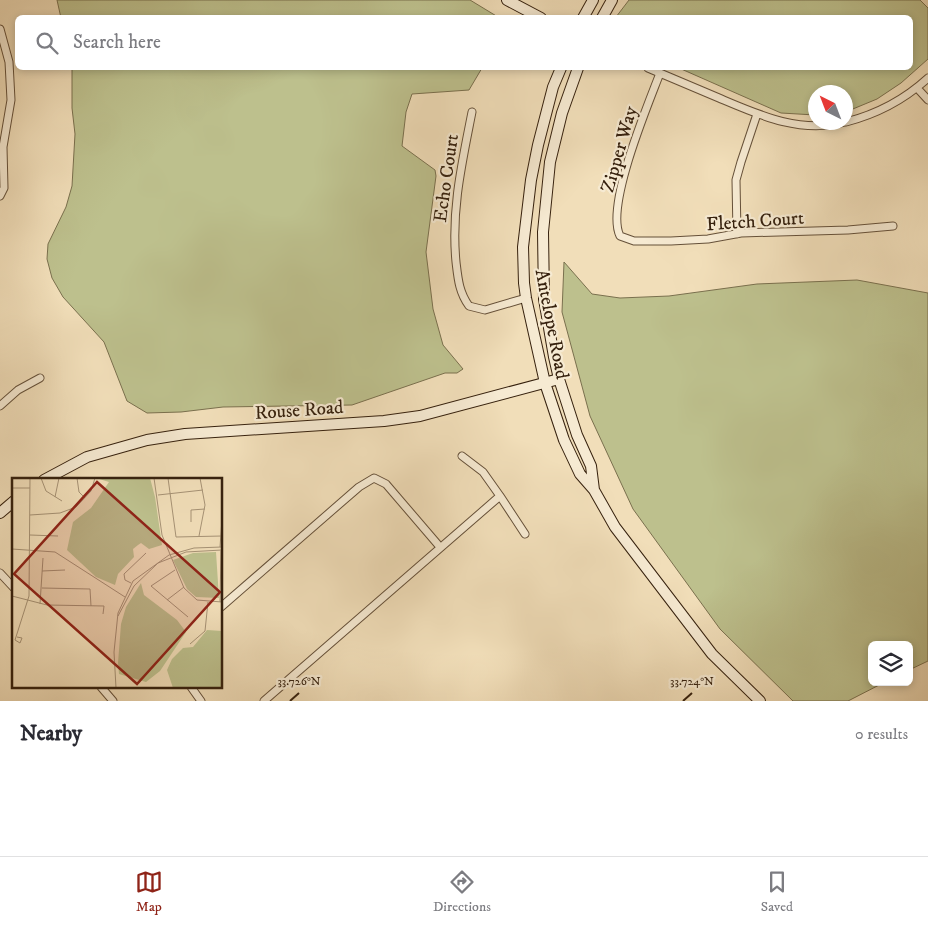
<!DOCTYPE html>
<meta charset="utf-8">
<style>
body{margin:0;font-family:"IM FELL DW Pica",serif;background:#f2f2f3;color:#2b2b33}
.controls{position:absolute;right:15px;bottom:15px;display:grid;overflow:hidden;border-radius:8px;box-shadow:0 2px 8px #0003}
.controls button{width:45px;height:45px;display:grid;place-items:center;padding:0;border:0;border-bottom:1px solid #e1e1e2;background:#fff;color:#2b2b33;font:25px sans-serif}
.compass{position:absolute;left:808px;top:85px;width:45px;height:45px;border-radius:50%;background:#fff;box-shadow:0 2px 8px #0003;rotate:318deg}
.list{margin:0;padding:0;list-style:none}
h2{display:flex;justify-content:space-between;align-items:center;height:65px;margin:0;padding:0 20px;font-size:21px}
h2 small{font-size:16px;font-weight:400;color:#7c7c81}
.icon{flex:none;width:28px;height:28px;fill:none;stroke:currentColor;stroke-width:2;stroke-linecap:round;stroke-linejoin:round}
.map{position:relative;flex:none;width:928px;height:701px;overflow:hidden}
.search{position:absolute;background:#fff;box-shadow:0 2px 8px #0003;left:15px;right:15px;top:15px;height:55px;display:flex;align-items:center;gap:12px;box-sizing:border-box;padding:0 18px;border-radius:8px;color:#7c7c81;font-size:19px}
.sheet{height:155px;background:#fff}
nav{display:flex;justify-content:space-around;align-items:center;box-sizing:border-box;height:70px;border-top:1px solid #e1e1e2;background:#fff;font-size:14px;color:#7c7c81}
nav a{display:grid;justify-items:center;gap:2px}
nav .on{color:#8f2418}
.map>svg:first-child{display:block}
</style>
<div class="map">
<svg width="928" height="701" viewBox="0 0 928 701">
<rect width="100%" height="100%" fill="#f1deb9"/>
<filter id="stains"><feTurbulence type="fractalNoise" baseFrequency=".004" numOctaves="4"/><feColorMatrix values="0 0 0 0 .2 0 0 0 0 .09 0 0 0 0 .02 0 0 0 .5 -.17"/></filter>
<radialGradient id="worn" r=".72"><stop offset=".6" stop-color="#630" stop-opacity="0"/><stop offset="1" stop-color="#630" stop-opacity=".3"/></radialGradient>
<path fill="#bdc08d" stroke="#7a704e" d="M57,0h413l28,17 -437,1z
M629,0h291l8,8v51l-27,24 -24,16 -29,12 -2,1v-20h-30l-1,23 -34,-2 -102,-45h231v-50l-294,-1z
M72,68h410l-13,22 -57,4 -6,18 -4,34 33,24 1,6 -10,76 7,57 10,36 20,24 -6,4h-12l-93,32 -129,2 -42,5 -34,1 -20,-12 -23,-59 -41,-45 -11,-19 -5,-19 1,-15 18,-37 6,-21 3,-52 -3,-26z
M564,262l28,32 28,4 49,-2 88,-12 100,-4 71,13v368l-19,9v-25h-37v37h13l-37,19h-55l-73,-72 -87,-120 -43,-93 -28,-104z"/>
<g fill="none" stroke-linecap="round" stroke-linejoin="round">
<defs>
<path id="street" d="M0,29l9,33 2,38 -8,47 1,41 -4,8
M648,68c24,10 47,20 71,30 40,17 81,36 126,24
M660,73c-12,32 -55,133 -40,163l14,5h37l37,-2 33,-6 107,-3 45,-4
M917,88l11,12
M472,112c-10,51 -21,98 -16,150 2,17 3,30 13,44l16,4 41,-12
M846,122c31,-8 58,-22 82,-44
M737,234l-1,-54 5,-18 16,-48
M0,406l18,-16 22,-12
M462,456l21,16 17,24
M0,573l14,15
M221,607l138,-120 15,-9 12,6 54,63
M101,687l12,14
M191,687l10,14
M264,701l236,-205 25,38"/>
<path id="secondary" d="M507,0l34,18
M583,18l10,-18
M602,18l10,-18
M561,68l-8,19 -15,58 -7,35 -8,67 1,36 2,15 19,85 19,57 16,34 14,16 21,37 97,127 48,47
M578,68l-16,45 -12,49 -7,70 1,67 10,58 5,22 18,56 14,31 3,24
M44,480l43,-23 60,-17 38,-6 199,-13 36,-5 139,-37
M0,513l14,-12"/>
</defs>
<use href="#street" stroke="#655039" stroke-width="9"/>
<use href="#secondary" stroke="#36210e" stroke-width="12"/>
<use href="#street" stroke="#f6ead2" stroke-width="7"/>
<use href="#secondary" stroke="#f6ead2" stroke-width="10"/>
</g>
<path fill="none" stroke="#36210e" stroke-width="2" d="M290,701l9,-8M683,701l9,-8"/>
<g text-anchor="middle" stroke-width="4.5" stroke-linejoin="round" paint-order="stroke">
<g font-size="19" fill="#36210e" stroke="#f6ead2">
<text transform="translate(618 149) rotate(-74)" y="7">Zipper Way</text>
<text transform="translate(445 178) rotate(-82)" y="7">Echo Court</text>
<text transform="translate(755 220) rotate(-4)" y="7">Fletch Court</text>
<text transform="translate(553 324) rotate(79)" y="7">Antelope Road</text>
<text transform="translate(299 409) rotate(-4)" y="7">Rouse Road</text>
</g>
</g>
<g transform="translate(12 478)">
<rect width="210" height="210" fill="#f1deb9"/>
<path d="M84,0h54l5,19 7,48 -13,4 -8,-6 -3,2 -5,4 1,8 -16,17 -3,11 -19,-8 -29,-27 6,-28 18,-14 18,-26zM204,74l3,46 -23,-1 -9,-8 -14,-29 20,-7zM129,105l3,12 33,25 9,12 -26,39 -14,11 -27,-8 -1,-11 3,-39 5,-17zM195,152l15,1v57h-49l-6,-18 5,-11 11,-11 10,-1z" fill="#bdc08d"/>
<path fill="none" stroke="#a69275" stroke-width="1" d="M29,0l5,13 16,10M65,0l2,14 6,6M142,0l8,57 22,53 13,12 25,2M156,0l8,59 46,-1M0,10h18M146,17l45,-5M43,19l4,-19M18,37l30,-2 16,-6 15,-16 4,-13M179,44v-12l14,-1M18,57l28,1M187,58l6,-31 -5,-27M208,69l2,-28M0,71l43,3 70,45M163,92l-24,16 37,31M30,93l23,-1M119,105l-6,-3 -1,-6 22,-21M30,110l48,1 1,17M0,118l35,9 57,1 -1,8M155,122l17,-13M208,124l1,-51M28,126l3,-46M106,138l16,-30 24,-23 28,-11 36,-2M5,159l5,1 -2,5 -5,-3 14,-44 1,-118M178,166l15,-13 3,-29M104,210l-2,-36 4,-39 15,-32 36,-26 25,-7 28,-1"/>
<path fill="#8f2418" fill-opacity="0.15" stroke="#8f2418" stroke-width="2.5" d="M85,4l123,110 -83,92 -123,-110z"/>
<rect width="210" height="210" fill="none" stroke="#36210e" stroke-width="2.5"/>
</g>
<g font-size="12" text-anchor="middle" fill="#36210e" stroke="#f6ead2" stroke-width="4.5" stroke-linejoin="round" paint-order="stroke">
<text x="299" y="685">33.726°N</text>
<text x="692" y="685">33.724°N</text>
</g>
<rect width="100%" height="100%" filter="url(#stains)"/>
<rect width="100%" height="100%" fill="url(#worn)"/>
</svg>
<div class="controls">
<button><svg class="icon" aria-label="layers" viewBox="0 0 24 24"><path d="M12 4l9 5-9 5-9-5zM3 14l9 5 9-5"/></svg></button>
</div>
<svg class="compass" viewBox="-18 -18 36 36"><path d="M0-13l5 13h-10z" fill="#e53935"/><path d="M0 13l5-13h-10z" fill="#7c7c81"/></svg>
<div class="search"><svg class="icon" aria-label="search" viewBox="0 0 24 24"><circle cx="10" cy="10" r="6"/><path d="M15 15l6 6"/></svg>Search here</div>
</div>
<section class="sheet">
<h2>Nearby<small>0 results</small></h2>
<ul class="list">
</ul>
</section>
<nav>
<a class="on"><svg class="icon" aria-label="map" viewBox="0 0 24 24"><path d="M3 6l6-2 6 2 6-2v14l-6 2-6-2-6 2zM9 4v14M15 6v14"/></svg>Map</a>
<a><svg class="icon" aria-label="directions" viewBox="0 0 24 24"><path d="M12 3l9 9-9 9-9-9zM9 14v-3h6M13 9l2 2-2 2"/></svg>Directions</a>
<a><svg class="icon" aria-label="saved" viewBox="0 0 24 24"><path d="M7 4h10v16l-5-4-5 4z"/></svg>Saved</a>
</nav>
